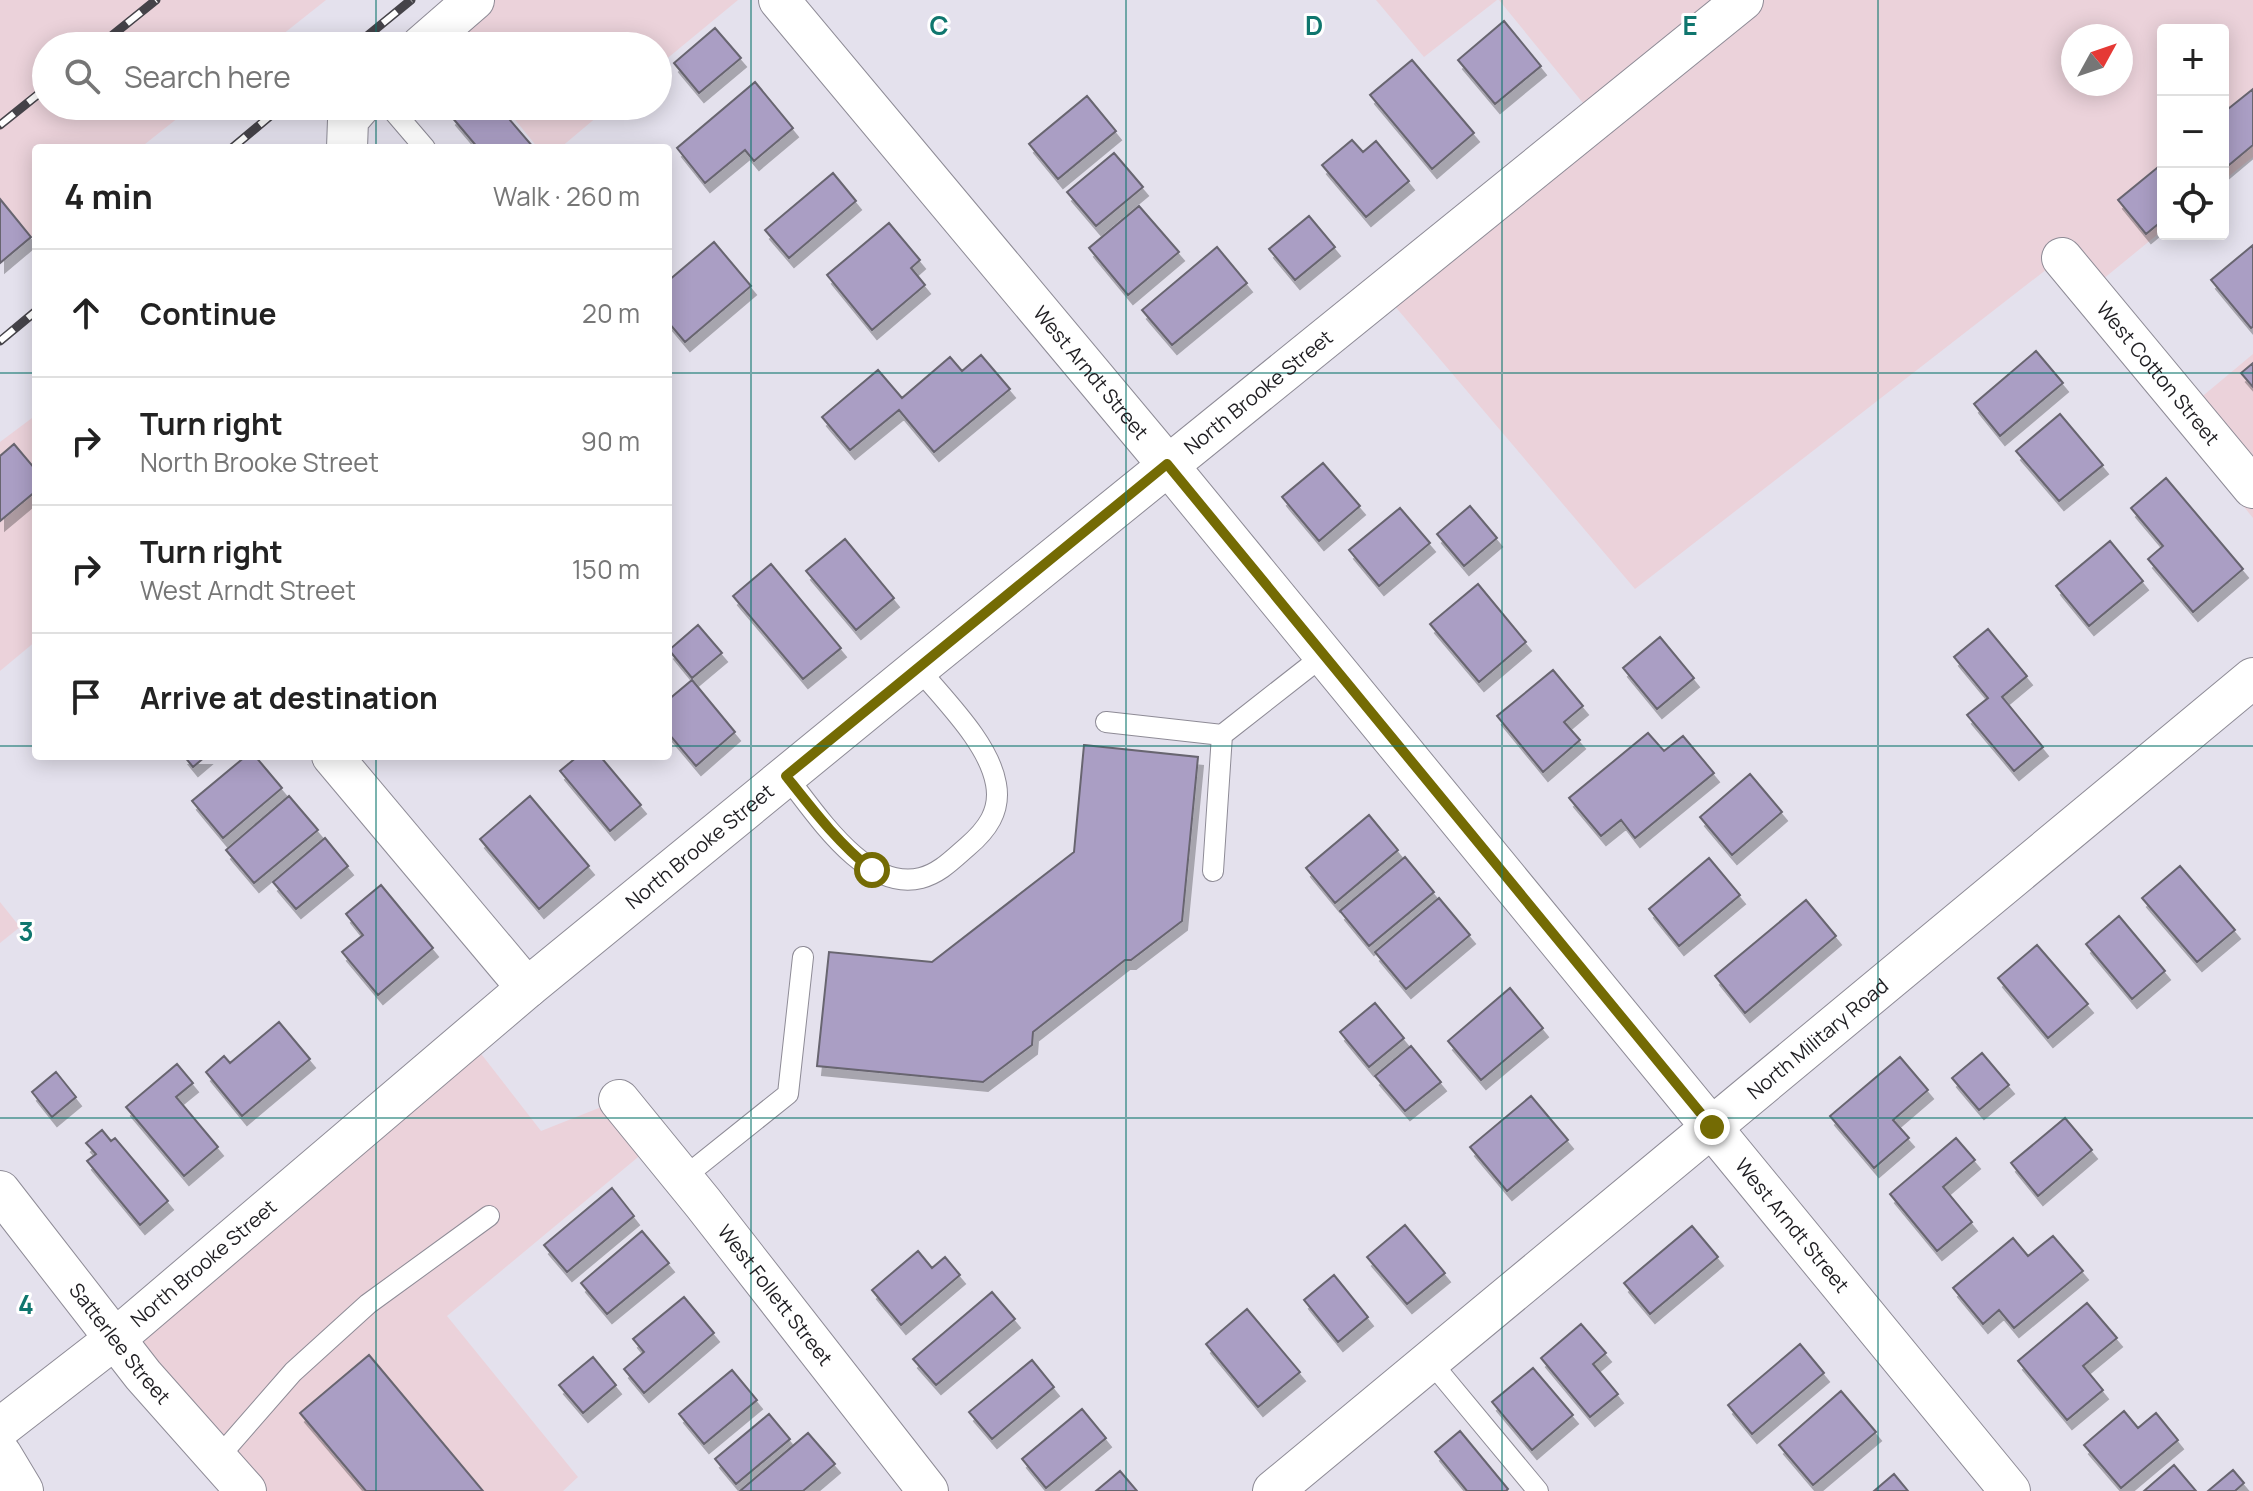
<!DOCTYPE html>
<meta charset="utf-8">
<style>
body{margin:0;font-family:Manrope,sans-serif;background:#f6f6f6;color:#222}
.controls{position:absolute;right:24px;top:24px;display:grid;overflow:hidden;border-radius:8px;box-shadow:0 4px 20px #0003}
.controls button{width:72px;height:72px;display:grid;place-items:center;padding:0;border:0;border-bottom:2px solid #e0e0e0;background:#fff;color:#222;font:40px sans-serif}
.compass{position:absolute;left:2061px;top:24px;width:72px;height:72px;border-radius:50%;background:#fff;box-shadow:0 4px 20px #0003;rotate:50deg}
.stop{position:absolute;width:24px;height:24px;margin:-18px;border:6px solid #746b04;border-radius:50%;background:#fff}
.stop.end{background:#746b04;border-color:#fff;box-shadow:0 2px 8px #0008}
.list{margin:0;padding:0;list-style:none}
h2{display:flex;justify-content:space-between;align-items:center;height:104px;margin:0;padding:0 32px;font-size:34px}
h2 small{font-size:26px;font-weight:400;color:#767676}
.list li{display:grid;grid-template-columns:52px 1fr auto;gap:24px;align-items:center;box-sizing:border-box;height:128px;padding:0 32px;border-top:2px solid #e0e0e0}
.list b{display:block;font-size:30px;white-space:nowrap}
.list p{margin:0;font-size:26px;white-space:nowrap;color:#767676}
.list em{font-size:26px;font-style:normal;color:#767676}
.icon{flex:none;width:44px;height:44px;fill:none;stroke:currentColor;stroke-width:2;stroke-linecap:round;stroke-linejoin:round}
.map{position:relative;flex:none;width:2253px;height:1491px;overflow:hidden}
.search{position:absolute;background:#fff;box-shadow:0 4px 20px #0003;left:32px;top:32px;width:640px;height:88px;display:flex;align-items:center;gap:20px;box-sizing:border-box;padding:0 28px;border-radius:44px;color:#767676;font-size:30px}
.panel{position:absolute;background:#fff;box-shadow:0 4px 20px #0003;left:32px;top:144px;width:640px;height:616px;border-radius:8px}
.map>svg:first-child{display:block}
</style>
<div class="map">
<svg width="2253" height="1491" viewBox="0 0 2253 1491">
<defs>
<filter id="shadow"><feDropShadow dx="5" dy="9" stdDeviation="0" flood-color="#0004"/></filter>
</defs>
<rect width="100%" height="100%" fill="#e4e1ed"/>
<path fill="#ebd2da" fill-rule="evenodd" d="M0,0h326l-58,46h-222v60h147l-53,42h-104v84l-36,32z
M474,0h264l-80,66v-20h-203l-5,-5z
M1376,0h121l-73,57z
M1499,0h754v157l-30,24v-151h-60v200l-88,72 -28,-33 -412,320 -253,-298 214,-172zM2073,36h48v48h-48z
M504,106h106l-50,42h-22z
M2253,354v164l-79,-98z
M36,415v226l-36,30v-229z
M0,902l20,25 -20,16z
M468,1037l73,94 78,-31 36,43 -208,173 131,161 -15,14h-317l-130,-153z"/>
<path fill="#aa9ec4" stroke="#686570" stroke-width="2" filter="url(#shadow)" d="M1504,21l37,45 -46,38 -37,-44z
M715,28l26,30 -42,35 -25,-30z
M1412,60l62,73 -42,36 -62,-74z
M755,82l38,46 -39,33 -9,-11 -40,33 -28,-35z
M2253,89v56l-30,25v-57z
M1087,96l29,35 -58,48 -29,-35z
M463,106h35l36,42h-56l-27,-32z
M1352,140l11,12 13,-11 33,40 -43,36 -44,-52z
M1114,153l29,34 -47,39 -29,-34z
M2163,163v57l-17,14 -28,-34z
M833,173l23,28 -67,57 -24,-28z
M0,199l31,38 -31,26z
M1139,206l40,46 -51,43 -39,-47z
M1309,216l26,31 -40,33 -26,-31z
M889,223l31,37 -9,8 14,17 -53,45 -45,-55z
M714,242l37,44 -66,56 -17,-20v-41z
M2253,245v82l-2,1 -40,-48z
M1217,247l30,36 -75,62 -30,-35z
M2036,351l27,32 -63,53 -26,-32z
M981,355l29,34 -76,63 -35,-42 -49,40 -28,-33 56,-47 24,28 48,-41 12,14z
M2253,363v24l-12,-14z
M2060,414l43,51 -44,36 -43,-50z
M14,444l22,26v21l-36,30v-65z
M1323,463l37,43 -41,35 -37,-44z
M2166,478l77,91 -50,43 -45,-53 15,-13 -32,-38z
M1470,506l27,32 -33,28 -27,-32z
M1400,508l30,35 -51,43 -30,-36z
M845,539l49,59 -38,32 -50,-59z
M2110,541l33,40 -54,45 -33,-40z
M771,564l70,84 -38,31 -70,-83z
M1478,584l48,58 -47,40 -49,-58z
M698,625l24,28 -30,25 -23,-28z
M1988,629l39,47 -25,21 41,50 -29,24 -47,-56 21,-17 -34,-41z
M1660,637l34,41 -37,31 -34,-41z
M1553,670l30,36 -19,16 16,18 -37,32 -46,-56z
M692,680l43,52 -39,34 -28,-33v-33z
M1648,733l16,18 19,-15 31,37 -79,65 -14,-18 -20,16 -32,-38z
M1084,745l114,12 -16,164 -51,39h-6l-92,72 -1,13 -49,37 -166,-16 12,-114 103,10 142,-110z
M184,756h22l-13,11z
M246,756h9l27,32 -59,50 -31,-37z
M578,756h22l41,49 -31,26 -50,-60z
M1750,774l32,38 -50,43 -32,-38z
M289,796l29,34 -64,53 -28,-33z
M530,796l59,70 -50,43 -59,-70z
M1369,815l29,35 -63,53 -29,-35z
M325,838l23,28 -52,43 -23,-27z
M1405,857l29,35 -65,54 -29,-35z
M1709,858l31,37 -61,51 -30,-37z
M2180,866l55,64 -38,32 -55,-64z
M381,885l52,63 -55,47 -36,-43 21,-17 -17,-21z
M1439,898l31,37 -64,54 -31,-37z
M1806,900l30,36 -91,77 -30,-37z
M2119,916l46,55 -33,28 -46,-55z
M2037,945l51,59 -40,34 -50,-60z
M1510,988l33,40 -62,52 -33,-39z
M1375,1003l29,35 -35,29 -29,-35z
M279,1022l31,37 -68,57 -36,-44 18,-16 6,7z
M1411,1046l30,36 -36,29 -30,-35z
M1982,1053l27,32 -30,25 -27,-32z
M1900,1057l28,33 -35,30 16,18 -35,30 -44,-52z
M177,1064l16,19 -17,14 42,50 -34,29 -58,-69z
M56,1072l20,25 -24,20 -20,-25z
M1531,1096l37,44 -61,51 -37,-44z
M2065,1118l27,32 -54,46 -27,-33z
M102,1130l9,11 4,-3 53,63 -28,24 -53,-64 9,-7 -10,-11z
M1956,1138l19,22 -32,27 29,35 -35,29 -47,-57z
M612,1188l22,28 -67,56 -23,-27z
M1405,1225l40,48 -38,31 -40,-47z
M1692,1226l26,31 -68,57 -26,-31z
M642,1231l27,32 -62,51 -26,-31z
M2053,1236l30,35 -69,57 -15,-18 -16,14 -30,-36 60,-50 15,18z
M918,1251l14,17 13,-11 15,18 -59,50 -29,-35z
M1334,1275l34,42 -30,25 -34,-42z
M992,1292l23,27 -79,66 -23,-26z
M684,1297l30,36 -70,60 -20,-24 20,-17 -11,-13z
M2087,1303l30,35 -34,28 20,24 -36,30 -49,-59z
M1247,1309l53,63 -42,35 -52,-63z
M1581,1324l25,29 -13,11 25,30 -28,23 -49,-59z
M1800,1344l24,29 -72,61 -24,-29z
M369,1355l114,136h-117l-66,-78z
M593,1357l23,28 -33,28 -24,-28z
M1032,1360l22,27 -62,52 -23,-27z
M1533,1368l40,47 -41,35 -40,-48z
M732,1370l25,30 -53,44 -25,-30z
M1841,1391l35,41 -63,53 -34,-40z
M1082,1409l24,29 -60,50 -24,-29z
M2124,1411l14,17 18,-15 22,27 -57,48 -37,-43z
M769,1414l21,25 -54,45 -21,-25z
M1460,1431l48,58 -2,2h-39l-32,-39z
M808,1433l27,31 -32,27h-63z
M2174,1465l22,26h-52z
M2233,1470l11,13 -9,8h-27z
M1120,1471l17,20h-41z
M1894,1474l14,17h-34z"/>
<g fill="none" stroke-linecap="round" stroke-linejoin="round">
<defs>
<path id="lane" d="M389,106l36,42
M1106,722l116,13
M786,776c30,37 79,116 135,102 19,-5 32,-19 46,-31 20,-17 34,-36 29,-63 -7,-41 -52,-84 -78,-116
M1213,871l9,-136 102,-80
M683,1178l105,-84 15,-137
M1430,1361l108,130
M217,1459l76,-87 75,-68 121,-88"/>
<g id="street">
<path id="s1" d="M779,0l388,464 843,1027"/>
<path d="M421,46l53,-46"/>
<path d="M347,148l1,-28 12,-14"/>
<path id="s2" d="M2062,258l191,230"/>
<path d="M332,756l195,232"/>
<path id="s3" d="M619,1100l84,103 225,288"/>
<path id="s4" d="M0,1191l143,184 103,116"/>
<path id="s5" d="M0,1428l116,-90 411,-350 391,-320 825,-668"/>
<path id="s6" d="M1273,1491l980,-813"/>
</g>
<path id="primary" d="M0,1456l21,35"/>
</defs>
<use href="#lane" stroke="#8e8b96" stroke-width="22"/>
<use href="#street" stroke="#8e8b96" stroke-width="42"/>
<use href="#primary" stroke="#8e8b96" stroke-width="46"/>
<use href="#lane" stroke="#fff" stroke-width="20"/>
<use href="#street" stroke="#fff" stroke-width="40"/>
<use href="#primary" stroke="#fff" stroke-width="44"/>
<defs>
<path id="rail" d="M99,46l57,-46
M355,46l56,-46
M0,125l46,-37
M232,148l50,-42
M0,341l36,-30"/>
</defs>
<use href="#rail" stroke="#454349" stroke-width="9"/>
<use href="#rail" stroke="#fff" stroke-width="6" stroke-dasharray="18" stroke-linecap="butt"/>
</g>
<g fill="none" stroke-linecap="round" stroke-linejoin="round">
<path stroke="#746b04" stroke-width="10" d="M872,870c-34,-27 -59,-60 -86,-94l381,-312 545,663"/>
</g>
<path fill="none" stroke="#0f766e" stroke-width="2" stroke-opacity="0.55" d="M376,0v46M751,0v1491M1126,0v1491M1502,0v1491M1878,0v1491M376,106v42M0,373h36M668,373h1585M0,746h36M668,746h1585M376,756v735M0,1118h2253"/>
<g text-anchor="middle" stroke-width="6" stroke-linejoin="round" paint-order="stroke">
<g font-size="20" fill="#1f1e22" stroke="#fff">
<text dy="7" stroke="none"><textPath href="#s1" startOffset="486">West Arndt Street</textPath></text>
<text dy="7" stroke="none"><textPath href="#s2" startOffset="150">West Cotton Street</textPath></text>
<text dy="7" stroke="none"><textPath href="#s5" startOffset="1630">North Brooke Street</textPath></text>
<text dy="7" stroke="none"><textPath href="#s5" startOffset="910">North Brooke Street</textPath></text>
<text dy="7" stroke="none"><textPath href="#s6" startOffset="708">North Military Road</textPath></text>
<text dy="7" stroke="none"><textPath href="#s1" startOffset="1590">West Arndt Street</textPath></text>
<text dy="7" stroke="none"><textPath href="#s5" startOffset="262">North Brooke Street</textPath></text>
<text dy="7" stroke="none"><textPath href="#s3" startOffset="250">West Follett Street</textPath></text>
<text dy="7" stroke="none"><textPath href="#s4" startOffset="194">Satterlee Street</textPath></text>
</g>
</g>
<g font-size="26" text-anchor="middle" font-weight="bold" fill="#0f766e" stroke="#fff" stroke-width="6" stroke-linejoin="round" paint-order="stroke">
<text x="939" y="35">C</text>
<text x="1314" y="35">D</text>
<text x="1690" y="35">E</text>
<text x="26" y="941">3</text>
<text x="26" y="1314">4</text>
</g>
</svg>
<div class="controls">
<button>+</button>
<button>−</button>
<button><svg class="icon" aria-label="locate" viewBox="0 0 24 24"><circle cx="12" cy="12" r="6"/><path d="M12 2v4M12 18v4M2 12h4M18 12h4"/></svg></button>
</div>
<svg class="compass" viewBox="-18 -18 36 36"><path d="M0-13l5 13h-10z" fill="#e53935"/><path d="M0 13l5-13h-10z" fill="#767676"/></svg>
<div class="stop" style="left:872px;top:870px"></div>
<div class="stop end" style="left:1712px;top:1127px"></div>
<div class="search"><svg class="icon" aria-label="search" viewBox="0 0 24 24"><circle cx="10" cy="10" r="6"/><path d="M15 15l6 6"/></svg>Search here</div>
<section class="panel">
<h2>4 min<small>Walk · 260 m</small></h2>
<ul class="list">
<li><svg class="icon" aria-label="ahead" viewBox="0 0 24 24"><path d="M12 20V5M6 11l6-6 6 6"/></svg><div><b>Continue</b></div><em>20 m</em></li>
<li><svg class="icon" aria-label="right" viewBox="0 0 24 24"><path d="M7 20v-9h11M14 6l5 5-5 5"/></svg><div><b>Turn right</b><p>North Brooke Street</p></div><em>90 m</em></li>
<li><svg class="icon" aria-label="right" viewBox="0 0 24 24"><path d="M7 20v-9h11M14 6l5 5-5 5"/></svg><div><b>Turn right</b><p>West Arndt Street</p></div><em>150 m</em></li>
<li><svg class="icon" aria-label="arrive" viewBox="0 0 24 24"><path d="M6 21V4h12l-3 4 3 4H6"/></svg><div><b>Arrive at destination</b></div></li>
</ul>
</section>
</div>
